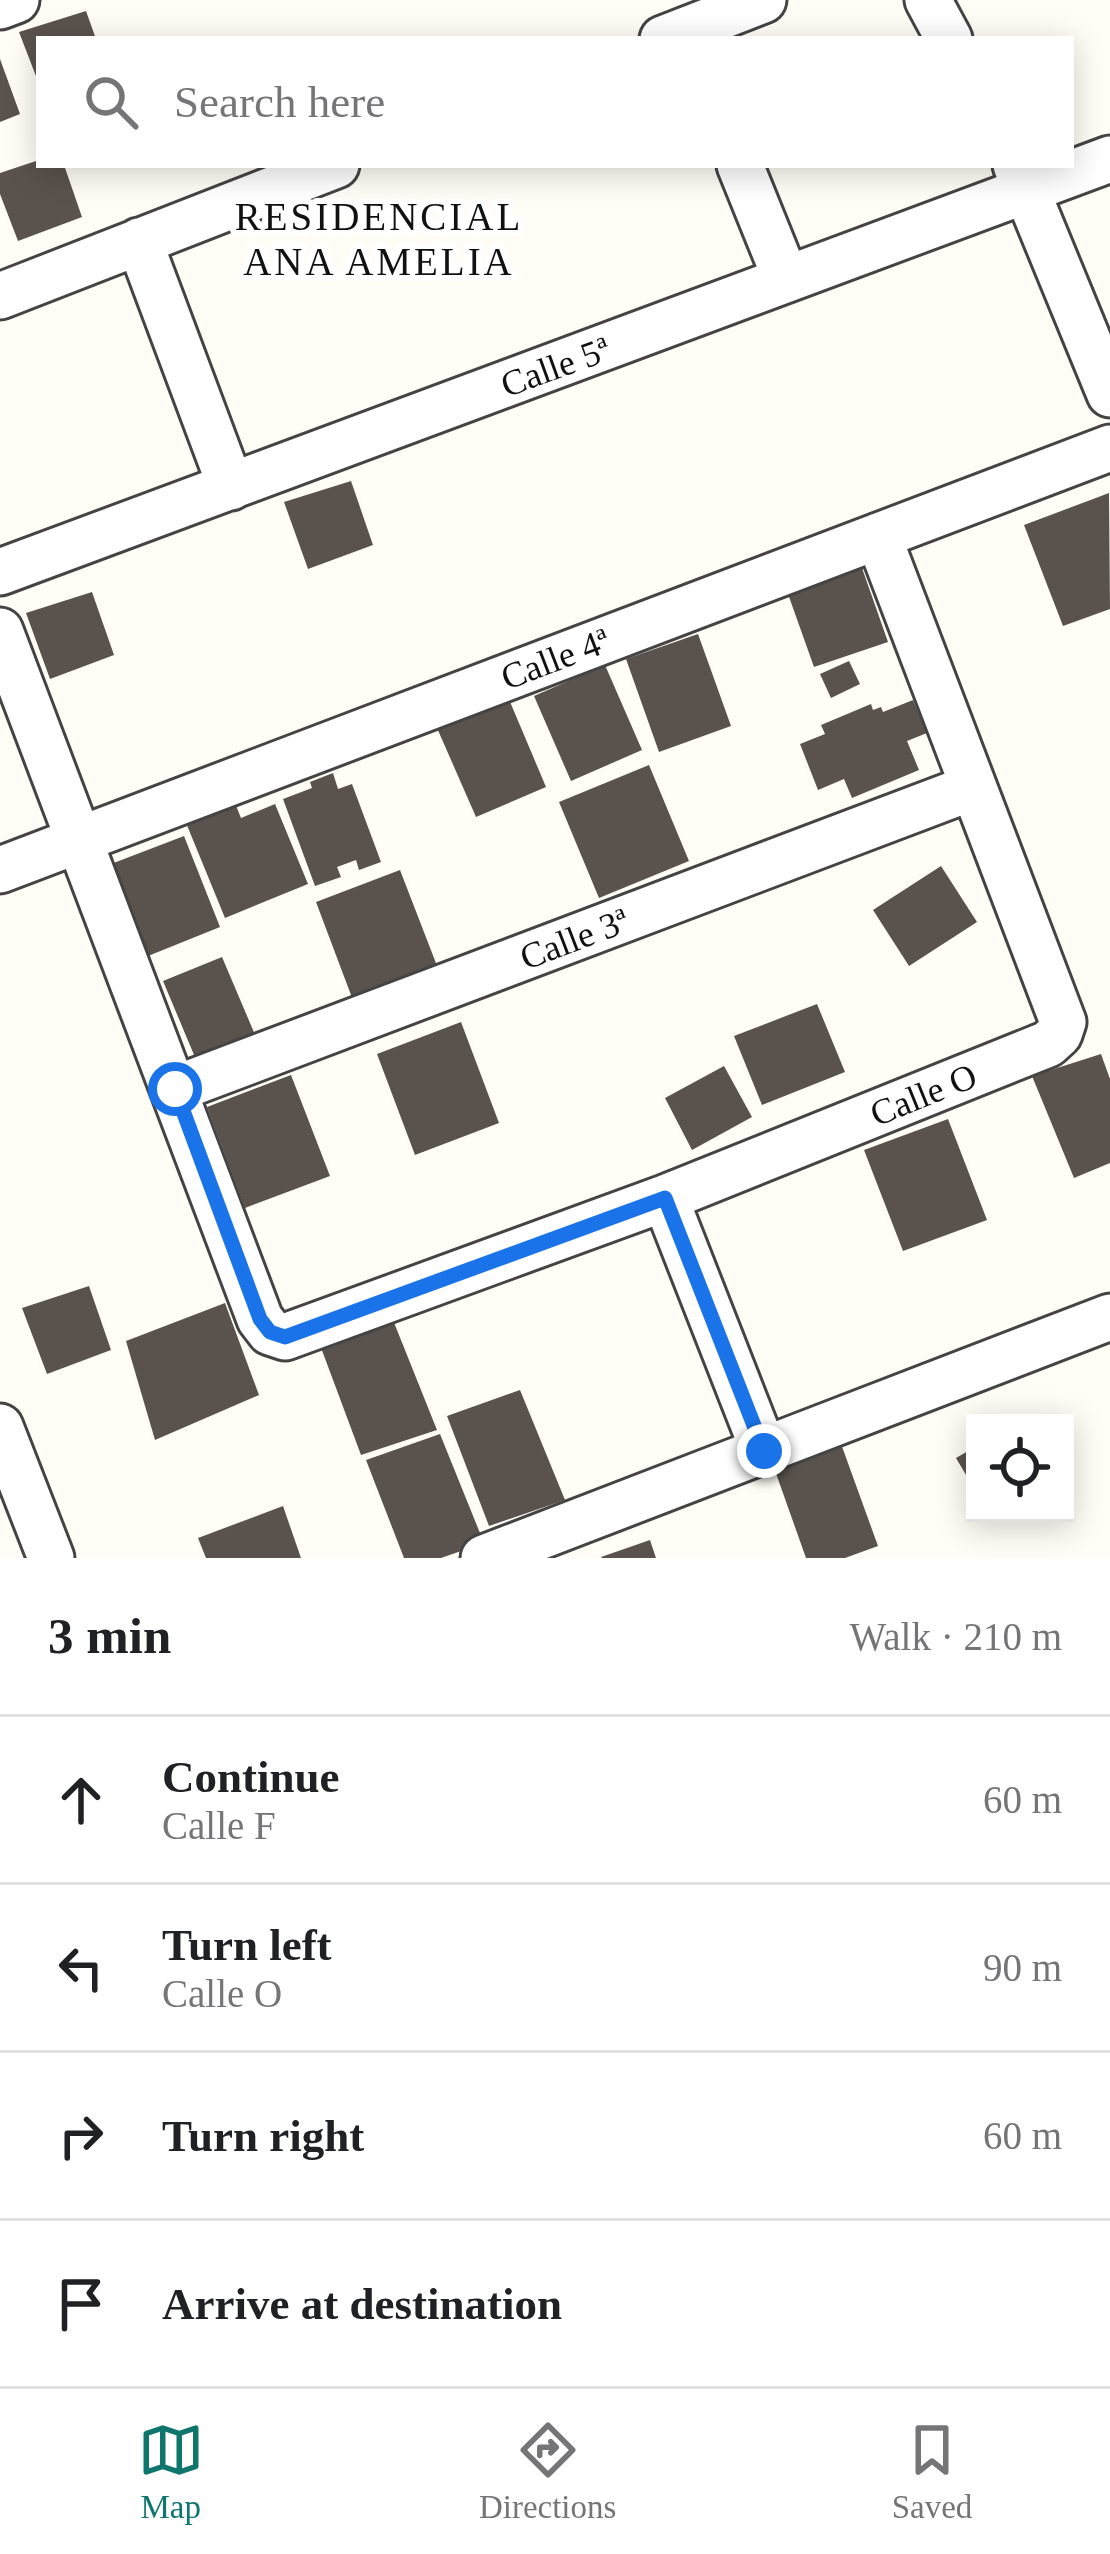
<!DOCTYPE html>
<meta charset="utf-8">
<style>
body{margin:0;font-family:Georgia,serif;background:#f2f2f2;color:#202124}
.controls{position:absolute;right:36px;bottom:36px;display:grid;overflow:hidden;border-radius:0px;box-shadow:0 6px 30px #0003}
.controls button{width:108px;height:108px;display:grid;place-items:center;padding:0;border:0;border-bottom:3px solid #e0e0e0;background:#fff;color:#202124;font:60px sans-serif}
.stop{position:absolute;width:36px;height:36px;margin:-27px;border:9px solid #1a73e8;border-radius:50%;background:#fff}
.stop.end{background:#1a73e8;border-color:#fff;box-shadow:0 3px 12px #0008}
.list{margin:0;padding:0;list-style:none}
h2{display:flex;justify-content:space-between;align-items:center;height:156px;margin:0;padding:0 48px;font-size:51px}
h2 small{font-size:39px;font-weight:400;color:#757577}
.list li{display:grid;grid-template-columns:78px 1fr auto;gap:36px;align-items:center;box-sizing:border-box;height:168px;padding:0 48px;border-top:3px solid #e0e0e0}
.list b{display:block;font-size:45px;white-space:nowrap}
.list p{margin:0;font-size:39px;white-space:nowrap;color:#757577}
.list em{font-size:39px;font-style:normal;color:#757577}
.icon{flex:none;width:66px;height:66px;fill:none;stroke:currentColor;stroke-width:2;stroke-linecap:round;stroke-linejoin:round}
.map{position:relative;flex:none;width:1110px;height:1558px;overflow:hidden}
.search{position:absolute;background:#fff;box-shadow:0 6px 30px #0003;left:36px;right:36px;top:36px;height:132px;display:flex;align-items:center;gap:30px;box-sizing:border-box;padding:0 42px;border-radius:0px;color:#757577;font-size:45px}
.sheet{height:828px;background:#fff}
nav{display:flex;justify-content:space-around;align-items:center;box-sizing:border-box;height:168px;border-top:3px solid #e0e0e0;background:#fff;font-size:33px;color:#757577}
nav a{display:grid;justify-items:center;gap:6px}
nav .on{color:#0f766e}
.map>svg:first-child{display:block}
</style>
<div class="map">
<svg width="1110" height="1558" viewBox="0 0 1110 1558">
<rect width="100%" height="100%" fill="#fffdf5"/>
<path fill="#5a524d" d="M86,11l10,28h-57v45l-20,-52z
M0,59l20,55 -20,8z
M39,160v5h25l18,52 -64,24 -18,-47v-21z
M351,481l22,64 -65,24 -24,-67z
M1109,493l1,116 -47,17 -39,-101z
M862,568l26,74 -74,25 -26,-73z
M92,592l22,63 -64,24 -24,-66z
M698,634l33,92 -72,26 -33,-93z
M849,661l11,23 -29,14 -11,-24z
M605,665l37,85 -71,31 -37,-85z
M508,697l38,90 -70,30 -39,-89z
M913,700l14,33 -20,8 12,29 -67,28 -8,-19 -26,11 -18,-46 25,-10 -4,-9 50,-21 2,6 8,-3 2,5z
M649,765l40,96 -90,37 -40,-96z
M333,773l5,16 14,-5 29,78 -22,8 -3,-10 -19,7 4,10 -26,9 -32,-87 29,-11 -2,-6z
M233,798l8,20 34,-14 33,80 -83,34 -41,-100z
M184,836l36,91 -72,29 -37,-92z
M941,866l36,56 -68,44 -36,-56z
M400,870l39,101 -85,32 -38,-101z
M222,957l34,80 -59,25 -34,-81z
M817,1004l28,68 -83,33 -28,-69z
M461,1022l38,101 -84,32 -38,-101z
M1101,1054l9,25v84l-36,15 -42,-102z
M724,1066l28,51 -60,33 -27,-52z
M291,1075l39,101 -85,32 -38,-101z
M948,1119l39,101 -84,31 -39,-101z
M89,1286l22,64 -64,24 -25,-66z
M225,1303l34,92 -104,45 -29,-99z
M393,1320l44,110 -76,25 -41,-110z
M520,1390l45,110 -76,26 -42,-110z
M440,1434l44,109 -43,15h-37l-38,-98z
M840,1441l38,105 -33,12h-39l-33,-93z
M975,1447v36l-3,2 -16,-27z
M283,1506l18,52h-95l-8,-20z
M650,1540l6,18h-54l-1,-1z"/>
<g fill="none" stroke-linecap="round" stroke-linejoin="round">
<defs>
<path id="minor" d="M928,0l21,39
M0,6l16,-6
M663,39l100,-39
M740,165l46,114
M1016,165l94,229
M139,241l92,246
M0,296l336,-131
M0,572l1110,-413
M0,631l260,688 10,13 15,5 380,-139 383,-154 11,-10 4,-12 -185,-486
M0,870l1110,-422
M175,1089l798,-302
M665,1198l99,253
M0,1427l51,131
M484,1558l626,-241"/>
</defs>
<use href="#minor" stroke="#444" stroke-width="51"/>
<use href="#minor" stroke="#fff" stroke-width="45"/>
</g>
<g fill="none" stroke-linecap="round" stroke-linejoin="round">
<path stroke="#1a73e8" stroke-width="15" d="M175,1089l85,230 10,13 15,5 380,-139 99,253"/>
</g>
<g text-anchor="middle" stroke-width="12" stroke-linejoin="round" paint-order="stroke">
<g font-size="36" fill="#111" stroke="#fff">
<text transform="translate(555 366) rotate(-20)" y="13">Calle 5ª</text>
<text transform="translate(555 658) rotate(-21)" y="13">Calle 4ª</text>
<text transform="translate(574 938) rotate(-21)" y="13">Calle 3ª</text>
<text transform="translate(923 1094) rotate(-22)" y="13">Calle O</text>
</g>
<g font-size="39" letter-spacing="3" fill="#111" stroke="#fff">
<text x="379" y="230">RESIDENCIAL<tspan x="379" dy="45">ANA AMELIA</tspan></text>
</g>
</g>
</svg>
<div class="controls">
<button><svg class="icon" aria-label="locate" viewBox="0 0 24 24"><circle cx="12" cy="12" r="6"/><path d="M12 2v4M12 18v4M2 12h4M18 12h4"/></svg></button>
</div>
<div class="stop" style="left:175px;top:1089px"></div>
<div class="stop end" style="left:764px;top:1451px"></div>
<div class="search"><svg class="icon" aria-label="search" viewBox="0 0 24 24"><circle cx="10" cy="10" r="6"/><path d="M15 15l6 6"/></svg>Search here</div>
</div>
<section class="sheet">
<h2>3 min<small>Walk · 210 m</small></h2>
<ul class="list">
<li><svg class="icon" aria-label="ahead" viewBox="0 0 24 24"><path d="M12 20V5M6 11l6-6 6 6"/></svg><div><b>Continue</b><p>Calle F</p></div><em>60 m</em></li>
<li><svg class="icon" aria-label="left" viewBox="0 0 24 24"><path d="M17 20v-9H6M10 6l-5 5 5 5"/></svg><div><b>Turn left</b><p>Calle O</p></div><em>90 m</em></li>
<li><svg class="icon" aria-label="right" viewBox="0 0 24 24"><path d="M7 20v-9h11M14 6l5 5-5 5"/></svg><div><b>Turn right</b></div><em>60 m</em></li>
<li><svg class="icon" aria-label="arrive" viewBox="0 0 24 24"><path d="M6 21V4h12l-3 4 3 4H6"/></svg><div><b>Arrive at destination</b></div></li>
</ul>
</section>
<nav>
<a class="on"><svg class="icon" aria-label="map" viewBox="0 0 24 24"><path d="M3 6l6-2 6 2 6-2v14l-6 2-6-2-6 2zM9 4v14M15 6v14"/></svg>Map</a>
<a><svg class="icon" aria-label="directions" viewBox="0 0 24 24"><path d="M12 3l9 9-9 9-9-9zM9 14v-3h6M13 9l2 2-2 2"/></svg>Directions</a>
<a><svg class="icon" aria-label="saved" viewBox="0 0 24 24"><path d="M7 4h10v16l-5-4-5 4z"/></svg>Saved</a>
</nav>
